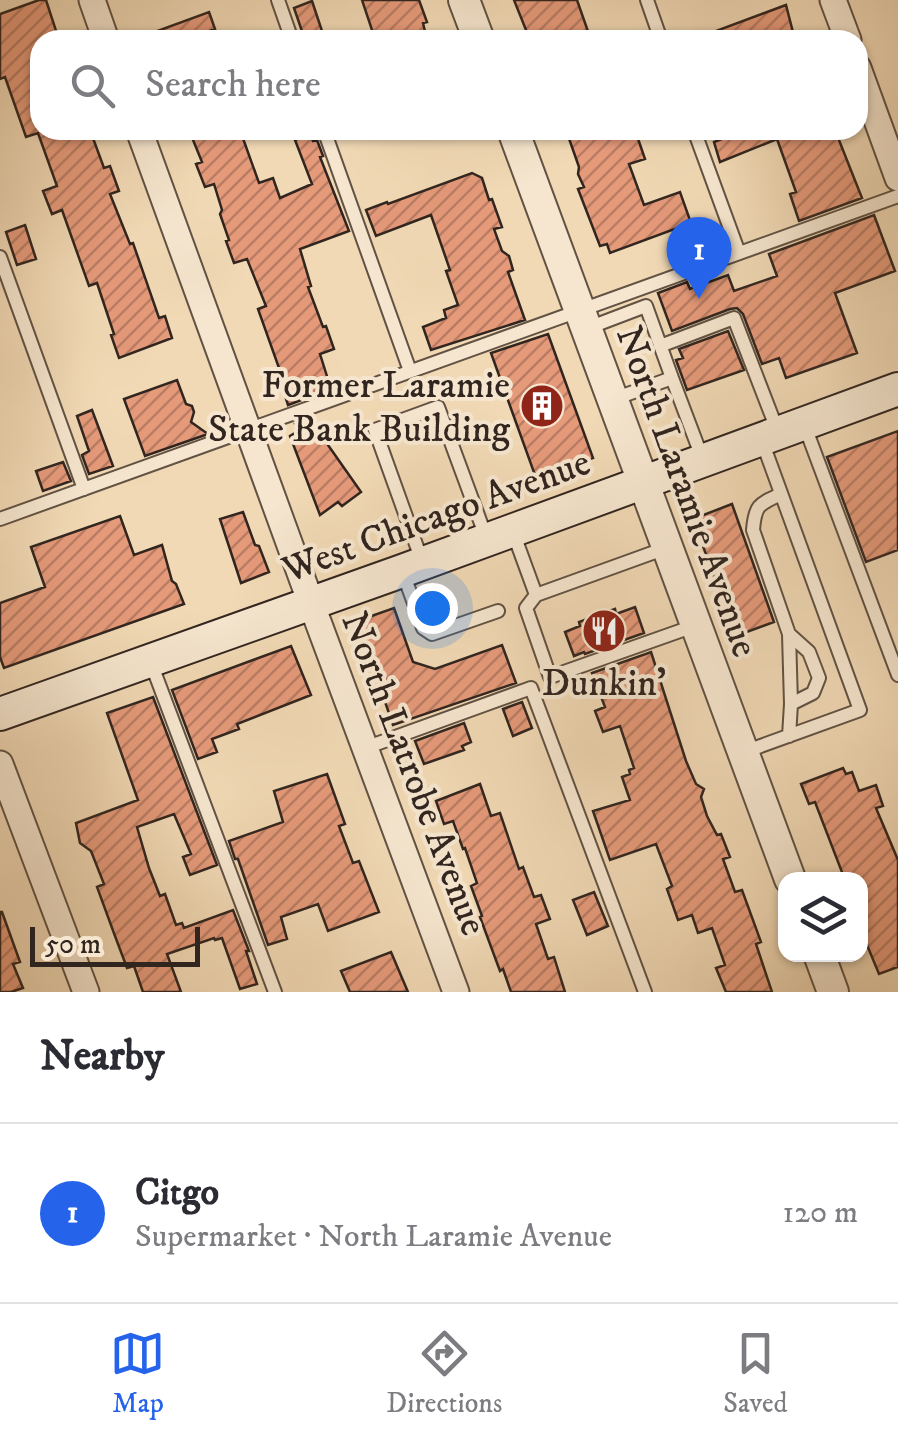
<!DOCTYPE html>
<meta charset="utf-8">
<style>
body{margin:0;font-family:"IM FELL DW Pica",serif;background:#f2f2f3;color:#2b2b33}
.controls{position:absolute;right:30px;bottom:30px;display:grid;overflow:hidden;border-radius:20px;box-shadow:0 2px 8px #0004}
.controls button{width:90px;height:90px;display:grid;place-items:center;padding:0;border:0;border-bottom:2px solid #e1e1e2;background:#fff;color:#2b2b33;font:50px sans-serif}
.scale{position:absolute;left:30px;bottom:25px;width:170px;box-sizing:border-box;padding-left:10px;border:5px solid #31251f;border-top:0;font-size:28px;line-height:35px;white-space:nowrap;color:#31251f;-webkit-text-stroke:8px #f6e6cf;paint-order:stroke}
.you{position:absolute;left:432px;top:608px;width:35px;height:35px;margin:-25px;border:8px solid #fff;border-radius:50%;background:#1a73e8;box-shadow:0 0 0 15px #1a73e833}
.badge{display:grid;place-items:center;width:65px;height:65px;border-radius:50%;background:#2563eb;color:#fff;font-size:32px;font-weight:700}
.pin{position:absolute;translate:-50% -82px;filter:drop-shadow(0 2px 5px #0008)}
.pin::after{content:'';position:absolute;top:52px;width:35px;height:30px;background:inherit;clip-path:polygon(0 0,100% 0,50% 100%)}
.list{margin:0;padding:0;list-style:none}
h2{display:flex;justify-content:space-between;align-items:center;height:130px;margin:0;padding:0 40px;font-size:42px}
h2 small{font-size:32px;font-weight:400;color:#7c7c81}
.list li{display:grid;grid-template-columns:65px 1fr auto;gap:30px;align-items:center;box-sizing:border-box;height:180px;padding:0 40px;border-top:2px solid #e1e1e2}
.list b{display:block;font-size:38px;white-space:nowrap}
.list p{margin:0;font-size:32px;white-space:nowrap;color:#7c7c81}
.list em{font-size:32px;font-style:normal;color:#7c7c81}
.icon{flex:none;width:55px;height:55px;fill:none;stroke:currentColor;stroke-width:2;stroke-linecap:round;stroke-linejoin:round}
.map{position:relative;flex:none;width:898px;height:992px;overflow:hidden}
.search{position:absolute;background:#fff;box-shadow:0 2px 8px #0004;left:30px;right:30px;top:30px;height:110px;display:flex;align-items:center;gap:25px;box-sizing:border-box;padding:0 35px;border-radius:30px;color:#7c7c81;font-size:38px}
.sheet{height:310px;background:#fff}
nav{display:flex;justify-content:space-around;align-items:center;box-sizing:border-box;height:140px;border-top:2px solid #e1e1e2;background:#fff;font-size:28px;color:#7c7c81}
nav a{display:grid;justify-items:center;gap:5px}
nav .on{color:#2563eb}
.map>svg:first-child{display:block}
</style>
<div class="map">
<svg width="898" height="992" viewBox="0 0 898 992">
<defs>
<pattern id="building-hatch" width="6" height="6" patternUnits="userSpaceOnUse" patternTransform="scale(2.5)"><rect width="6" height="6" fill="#e59a7a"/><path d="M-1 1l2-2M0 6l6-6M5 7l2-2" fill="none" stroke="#ba7d63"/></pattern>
</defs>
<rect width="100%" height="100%" fill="#f1d9b5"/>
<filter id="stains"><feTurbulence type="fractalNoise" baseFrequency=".002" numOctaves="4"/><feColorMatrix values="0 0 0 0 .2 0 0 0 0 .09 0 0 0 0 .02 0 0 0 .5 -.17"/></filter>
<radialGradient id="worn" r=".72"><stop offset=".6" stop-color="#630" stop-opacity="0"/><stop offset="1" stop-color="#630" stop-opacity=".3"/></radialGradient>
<path fill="url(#building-hatch)" stroke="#31251f" stroke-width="2.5" d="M39,0h7l13,40h-19v90h50l14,38 6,-2 9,25 -9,3 20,50 3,-1 26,75 6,-2 7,22 -53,20 -8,-23 3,-1 -17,-51 -8,3 -27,-76 -10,4 -9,-23 14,-5 -19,-53 -12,4 -21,-60 -5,2v-65z
M362,0h57l8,22 -4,1 4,17h-44l-1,-3 -7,2z
M514,0h63l14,40h-54l-3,-7 -6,2z
M312,1l13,39h-20l-11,-32z
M786,5l9,35h-98v-2z
M209,12l6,17 -29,11h-48v-2z
M189,130h51l19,53 14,-5 7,20 32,-14 -17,-44 15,-6 3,7 4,-1 6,16 -3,1 29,74 -49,18 11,37 -3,1 15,40 3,-1 8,23 -14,5 11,35 -43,16 -7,-22 3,-1 -26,-73 8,-3 -19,-47 -13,4 -8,-22 3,-1 -9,-26 2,-4 -8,-26 -9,3 -9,-23 6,-2z
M566,130h69l10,29 -16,5 15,41 36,-13 11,31 -81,30 -3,-9 -7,2 -22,-57 6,-2 -6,-13 1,-7z
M744,130h91l27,68 -63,23 -9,-27 6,-2 -19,-53 -57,23 -6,-20z
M472,173l10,5 7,22 3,-1 10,28 -8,2 8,22 7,5 4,14 -5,2 17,48 -94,30 -8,-23 23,-9 -2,-8 14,-5 -12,-34 4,-1 -19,-55 -55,21 -10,-26 21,-8 1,2z
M874,215l21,56 -60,22 22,60 -71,25 -7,-20 -17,6 -19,-50 -6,-6 -7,1 -58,22 -14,-38 29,-11 3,7 38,-14 6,16 43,-15 -8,-22z
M25,225l11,34 -19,6 -11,-33z
M728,331l16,39 -57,20 -11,-30 7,-2 -4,-9z
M548,334l45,124 -57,20 -45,-125z
M177,380l9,24 6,2 2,6 -3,10 17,12 -63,22 -21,-57z
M92,410l21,56 -24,8 -7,-19 7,-4 -12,-35z
M309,418l52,74 -19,14 -4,-4 -18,13 -30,-79 8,-5 -3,-7z
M898,431v119l-32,12 -39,-105z
M63,462l8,19 -28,10 -7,-20z
M732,504l42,118 -38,14 -43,-117z
M243,512l12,33 4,1 10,26 -28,11 -21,-64z
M120,516l14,39 28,-10 10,36 4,3 8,20 -180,64 -4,-11v-54l45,-16 -14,-40z
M635,607l9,26 -59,21 -1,-2 -10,4 -9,-24 15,-6 -1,-4 36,-13 1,5z
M394,608l19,54 22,7 67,-24 14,38 -123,42 -36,-104z
M291,646l20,49 -74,29 2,5 -27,10 5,13 -19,7 -26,-69z
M651,652l35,109 10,23 8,5 -3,8 6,19 10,19 4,-1 9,23 -7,2 12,33 7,-2 19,52 -5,2 16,48h-46l-10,-24 9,-3 -13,-37 -14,5 -6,-18 -14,5 -11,-31 5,-3 -16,-42 -46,16 -17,-49 37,-11 -8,-23 8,-3 -1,-4 5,-2 -14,-42 -17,6 -8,-21 10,-4 -13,-34z
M153,697l64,168 -27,10 -7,-18 8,-3 -17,-40 -37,13 12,41 11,28 5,-2 11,31 6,-2 2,5 49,-18 16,41h-3l11,33 -17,5 -18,-51 -7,2 -1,-2 -47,16 14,38h-38l-9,-26 -7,2 -12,-32 -18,-49 7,-3 -13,-33 -11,-8 -4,-20 62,-23 -31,-87z
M522,702l10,26 -19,8 -10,-27z
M464,723l7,19 -9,4 2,4 -40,14 -9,-23z
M843,768l3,6 6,-2 7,19 17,-6 7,21 -7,2 22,52v107l-19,7 -19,-46v-48h-15l-30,-78 -6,2 -8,-20z
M327,774l18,50 -6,2 14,37 6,-2 20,51 -51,19 -10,-27 -37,13 6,22 -19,6 -30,-86h-3l-6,-18 54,-19 -9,-31z
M480,784l11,32 9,-3 19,56 4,-2 11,30 7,-2 9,24 -14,5 12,35 6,-2 11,35h-54l-8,-23 -3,2 -20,-54 2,-1 -11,-30 6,-3 -12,-35 -2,1 -10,-28 -9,3 -8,-23z
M594,892l14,34 -21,9 -14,-35z
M0,912h2l18,50 -7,2 10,24 -12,4h-11z
M391,952l17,40h-58l-9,-21z"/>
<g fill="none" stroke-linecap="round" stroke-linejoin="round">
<defs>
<path id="service" d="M278,0l14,40
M647,0l14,40
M324,130l86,241
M694,130l45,123
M0,257l84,232
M588,328l58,-22 26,72 -58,21
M660,346l74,-28 44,114
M672,378l31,82
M804,424l94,251
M781,494c-22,10 -26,11 -28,36l36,104 2,70 -2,32
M0,519l898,-323
M513,532l23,63 130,-47
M422,561l-47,-131 63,-23 48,130
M403,573l20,55 9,6 66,-23
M536,595l-10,13 24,69 144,-51
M789,634l20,18 10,26 -6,15 -22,11
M151,663l124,329
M365,748l166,-60 114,304
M744,752l116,-42 -98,-269"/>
<path id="minor" d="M92,0l14,40
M833,0l15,40
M858,68l40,110
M139,130l172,473 145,389
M0,764l86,228"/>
<path id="tertiary" d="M464,0l15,40
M513,130l277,749
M819,954l14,38"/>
<path id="secondary" d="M0,714l402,-143 496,-182"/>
</defs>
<use href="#service" stroke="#615244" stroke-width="16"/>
<use href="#minor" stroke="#615244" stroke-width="29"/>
<use href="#tertiary" stroke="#615244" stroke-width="34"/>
<use href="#secondary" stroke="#31251f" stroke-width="36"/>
<use href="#service" stroke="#f6e6cf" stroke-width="12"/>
<use href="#minor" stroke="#f6e6cf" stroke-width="25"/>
<use href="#tertiary" stroke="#f6e6cf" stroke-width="30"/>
<use href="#secondary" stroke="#f6e6cf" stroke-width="32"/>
</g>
<defs>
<symbol id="building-disc" viewBox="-11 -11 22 22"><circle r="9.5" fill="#8f2418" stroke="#f6e6cf"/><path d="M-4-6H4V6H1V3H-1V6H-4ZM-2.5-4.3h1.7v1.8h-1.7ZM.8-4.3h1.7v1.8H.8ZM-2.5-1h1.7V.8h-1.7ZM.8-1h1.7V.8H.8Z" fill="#fff"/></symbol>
<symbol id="restaurant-disc" viewBox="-11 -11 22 22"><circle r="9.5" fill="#8f2418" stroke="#f6e6cf"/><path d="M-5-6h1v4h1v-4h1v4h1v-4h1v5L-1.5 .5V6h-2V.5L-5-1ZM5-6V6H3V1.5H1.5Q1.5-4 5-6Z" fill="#fff"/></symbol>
</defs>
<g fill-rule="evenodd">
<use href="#building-disc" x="517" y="381" width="50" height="50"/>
<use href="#restaurant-disc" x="579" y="606" width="50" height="50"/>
</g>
<g text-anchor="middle" stroke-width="8" stroke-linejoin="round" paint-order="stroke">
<g font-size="38" fill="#31251f" stroke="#f6e6cf" text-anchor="end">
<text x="510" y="397">Former Laramie<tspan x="510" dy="44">State Bank Building</tspan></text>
<text x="604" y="695" text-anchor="middle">Dunkin'</text>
</g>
<g font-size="38" fill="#31251f" stroke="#f6e6cf">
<text transform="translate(688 491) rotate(70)" y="13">North Laramie Avenue</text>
<text transform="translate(436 515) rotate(-20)" y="13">West Chicago Avenue</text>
<text transform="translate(415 773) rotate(69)" y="13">North Latrobe Avenue</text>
</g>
</g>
<rect width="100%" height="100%" filter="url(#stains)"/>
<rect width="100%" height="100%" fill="url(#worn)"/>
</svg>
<div class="controls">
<button><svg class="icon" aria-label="layers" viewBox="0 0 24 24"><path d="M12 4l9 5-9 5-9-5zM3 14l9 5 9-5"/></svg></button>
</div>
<div class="scale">50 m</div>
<div class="you"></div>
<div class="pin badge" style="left:699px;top:299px">1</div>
<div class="search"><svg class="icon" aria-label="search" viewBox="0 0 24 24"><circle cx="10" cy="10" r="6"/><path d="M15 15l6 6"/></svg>Search here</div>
</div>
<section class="sheet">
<h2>Nearby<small></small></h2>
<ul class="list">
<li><span class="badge">1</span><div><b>Citgo</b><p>Supermarket · North Laramie Avenue</p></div><em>120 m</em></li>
</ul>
</section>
<nav>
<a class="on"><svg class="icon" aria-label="map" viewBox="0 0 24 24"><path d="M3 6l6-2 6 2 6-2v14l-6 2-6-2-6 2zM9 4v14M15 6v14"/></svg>Map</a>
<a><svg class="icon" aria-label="directions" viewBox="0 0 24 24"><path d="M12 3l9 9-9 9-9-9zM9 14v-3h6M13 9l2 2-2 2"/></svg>Directions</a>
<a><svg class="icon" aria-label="saved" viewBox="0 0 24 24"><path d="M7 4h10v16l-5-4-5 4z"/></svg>Saved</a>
</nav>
